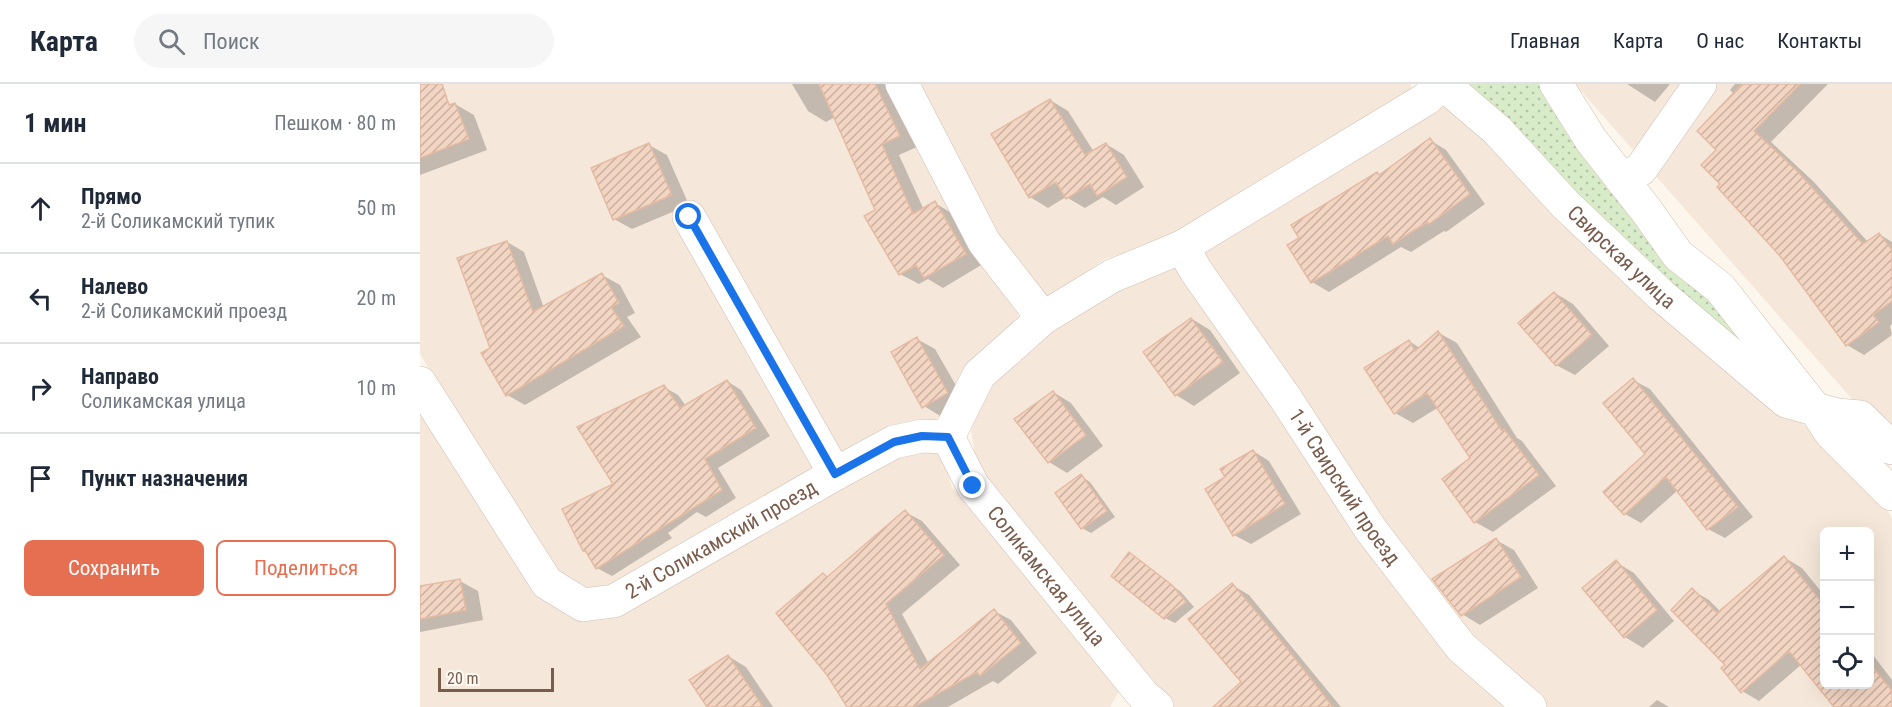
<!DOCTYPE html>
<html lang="ru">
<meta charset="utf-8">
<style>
body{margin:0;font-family:"Roboto Condensed",sans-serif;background:#f6f6f7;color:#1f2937}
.controls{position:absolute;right:18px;bottom:18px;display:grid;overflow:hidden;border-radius:9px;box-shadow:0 6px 24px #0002}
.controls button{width:54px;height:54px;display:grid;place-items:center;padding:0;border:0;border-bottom:2px solid #e0e1e3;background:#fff;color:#1f2937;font:30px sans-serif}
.scale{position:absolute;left:18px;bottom:15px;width:116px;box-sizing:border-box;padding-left:6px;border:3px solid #7a5c4d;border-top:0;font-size:16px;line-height:21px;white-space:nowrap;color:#7a5c4d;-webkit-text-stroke:4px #fffaf3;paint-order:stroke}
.stop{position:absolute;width:18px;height:18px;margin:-14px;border:4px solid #1a73e8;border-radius:50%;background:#fff}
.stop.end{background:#1a73e8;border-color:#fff;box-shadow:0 2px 6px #0008}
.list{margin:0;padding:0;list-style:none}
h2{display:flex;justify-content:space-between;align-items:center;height:78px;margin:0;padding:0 24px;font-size:26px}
h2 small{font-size:20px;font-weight:400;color:#747a83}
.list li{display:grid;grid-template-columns:39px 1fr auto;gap:18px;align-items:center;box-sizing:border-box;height:90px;padding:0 24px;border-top:2px solid #e0e1e3}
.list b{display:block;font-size:22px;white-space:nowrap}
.list p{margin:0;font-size:20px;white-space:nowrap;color:#747a83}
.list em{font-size:20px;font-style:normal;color:#747a83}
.actions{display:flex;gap:12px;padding:18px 24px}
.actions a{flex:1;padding:14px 0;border:2px solid #e76f51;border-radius:9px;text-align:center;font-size:21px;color:#e76f51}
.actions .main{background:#e76f51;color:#fff}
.icon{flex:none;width:33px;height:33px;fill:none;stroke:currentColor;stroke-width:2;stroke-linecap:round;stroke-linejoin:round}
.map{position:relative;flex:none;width:1472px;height:623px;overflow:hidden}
header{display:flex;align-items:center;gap:36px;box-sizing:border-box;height:84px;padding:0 30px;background:#fff;border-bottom:2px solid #e0e1e3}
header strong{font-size:28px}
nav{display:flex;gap:33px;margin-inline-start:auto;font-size:21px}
.search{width:420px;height:54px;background:#f6f6f7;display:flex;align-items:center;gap:15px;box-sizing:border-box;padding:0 21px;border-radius:33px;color:#747a83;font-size:22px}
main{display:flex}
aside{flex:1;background:#fff}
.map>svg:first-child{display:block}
</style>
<header>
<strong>Карта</strong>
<div class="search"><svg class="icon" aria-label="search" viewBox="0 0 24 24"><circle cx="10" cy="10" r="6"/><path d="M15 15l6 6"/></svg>Поиск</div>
<nav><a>Главная</a><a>Карта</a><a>О нас</a><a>Контакты</a></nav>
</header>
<main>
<aside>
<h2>1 мин<small>Пешком · 80 m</small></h2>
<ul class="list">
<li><svg class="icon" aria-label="ahead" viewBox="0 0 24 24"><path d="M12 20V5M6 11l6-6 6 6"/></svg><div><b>Прямо</b><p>2-й Соликамский тупик</p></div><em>50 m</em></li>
<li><svg class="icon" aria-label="left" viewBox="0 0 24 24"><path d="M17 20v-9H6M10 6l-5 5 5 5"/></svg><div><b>Налево</b><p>2-й Соликамский проезд</p></div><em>20 m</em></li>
<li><svg class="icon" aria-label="right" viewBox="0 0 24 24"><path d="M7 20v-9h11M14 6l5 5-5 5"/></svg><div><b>Направо</b><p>Соликамская улица</p></div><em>10 m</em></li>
<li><svg class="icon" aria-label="arrive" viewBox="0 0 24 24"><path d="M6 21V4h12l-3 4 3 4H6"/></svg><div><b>Пункт назначения</b></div></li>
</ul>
<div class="actions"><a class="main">Сохранить</a><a>Поделиться</a></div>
</aside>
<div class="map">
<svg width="1472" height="623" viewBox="0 0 1472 623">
<defs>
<pattern id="grass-dots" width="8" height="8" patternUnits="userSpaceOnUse" patternTransform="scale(1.5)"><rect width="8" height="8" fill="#d8ecc9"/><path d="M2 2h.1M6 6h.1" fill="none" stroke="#b4c2a5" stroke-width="1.8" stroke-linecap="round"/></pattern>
<pattern id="building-hatch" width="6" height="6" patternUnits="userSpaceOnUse" patternTransform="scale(1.5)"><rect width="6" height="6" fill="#f3d5c3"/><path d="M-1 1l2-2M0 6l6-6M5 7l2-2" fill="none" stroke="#cab0a1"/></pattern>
</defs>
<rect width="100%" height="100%" fill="#fdf6ec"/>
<path fill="#f5e8da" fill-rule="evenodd" d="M0,0h472l127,216 -1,18 -72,95 -20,12 -313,160 -27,7 -28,-12 -138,-226z
M493,0h498v6l-240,148 -66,21 -54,37 -18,-6 -44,-56z
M1155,0h317v355l-26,-24z
M1028,22l377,337 59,61 8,15v188h-349l-77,-64 -261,-372v-19l230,-143zM1404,448h46v152h-46z
M750,181l11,3 334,439h-343l-131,-154 -64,-88 -6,-34 6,-31 75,-74 65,-40z
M0,326l156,203 321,-163 44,-2 11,40 59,54 108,133 -1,18 -8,14h-690z"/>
<path fill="url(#grass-dots)" d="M1039,0h82l161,208 79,93z"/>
<path fill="#0003" d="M372,0h100l25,63 -18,8 25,55 11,-7 18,11 30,50 -40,24 -15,-9 -9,5 -19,-10 -23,-63 -42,-94 -9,5 -18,-11z
M1207,0h43l-15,18z
M1315,0h93l-57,58 43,40 54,60 11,-8 13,8v82l-2,2 2,9 -28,20 -17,-10 -66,-90 -59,-71 -4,-34 16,-56 -4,-4z
M630,16l18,11 26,41 12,-8 18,11 20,32 -28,18 -13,-8 -18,11 -19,-11 -18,11 -18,-11 -37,-62z
M35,20l19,11 13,35 -67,25v-58z
M1010,56l16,10 39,54 -39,28 -2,-1 -33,21 -10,-5 -72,45 -17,-10 -23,-36z
M229,61l18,10 22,50 -57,24 -18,-10z
M87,158l17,10 20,56 58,-33 18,10 15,28 -8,4 14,20 -116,68 -18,-10 -24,-42 9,-5z
M1135,209l18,11 36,42 -34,29 -19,-10z
M772,235l18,11 30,43 -46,33 -18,-11 -31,-43z
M1019,249l18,10 60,95 5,3 34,45 -63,46 -18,-10 -3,-63 -33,-52 -26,16 -18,-10 14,-72 11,7z
M497,255l18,10 31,54 -24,14 -18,-11z
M1213,296l17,9 103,128 -28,21 -17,-9 -30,-39 -37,33 -16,-9 22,-60z
M307,297l14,9 29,46 -52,32 18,30 -30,19 -9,-5 -29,21 4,5 -60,38 -15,-8 -10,-16 -3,-2 80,-163 14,8 8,11z
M633,308l18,11 32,43 -36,27 -18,-11z
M833,367l16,10 32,53 -50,30 -17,-9 -7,-58z
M661,392l9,6 25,35 -24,16 -9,-5z
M485,428l17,9 38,44 -58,49 27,50 65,-53 17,9 26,33 -39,31 -5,-3 -45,26h-88l-37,-132 6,3z
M1076,456l18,10 24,38 -58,37 -18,-11z
M710,470l51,38 13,15 -19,16 -10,-5z
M1365,474l17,10 22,27v89h46v-33l22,29v27h-56l-34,-43 -43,37 -17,-10 -15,-26 -35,-75 17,10 12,12z
M1196,478l18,11 40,48 -31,27 -18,-11z
M40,497l18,10 5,29 -63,12v-44z
M812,501l17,10 92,112h-72z
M308,572l18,11 27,40h-64z
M1237,616l12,7h-20z"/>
<path fill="url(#building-hatch)" stroke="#e6bba3" stroke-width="1.5" d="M0,0h22l7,21 6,-2 14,36 -49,19z
M399,0h56l25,52 -18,8 31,70 22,-13 31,53 -42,24 -8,-13 -17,10 -35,-59 11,-6z
M1322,0h58l-46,47 42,39 67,74 16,-11 13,17v51l-19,14 6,7 -33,24 -66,-90 -63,-69 3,-3 -19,-19 15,-15 -19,-19z
M630,15l35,56 21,-12 21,34 -30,19 -7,-12 -24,15 -10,-17 -27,16 -38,-64z
M1010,54l40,56 -41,30 -2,-2 -34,22 -5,-8 -77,47 -24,-38 12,-7 -8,-13 86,-53 2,3z
M229,59l23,52 -59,25 -22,-52z
M87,157l26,71 69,-39 17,30 -8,4 13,19 -118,70 -25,-43 9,-5 -33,-90z
M1134,208l38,43 -36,31 -38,-43z
M771,234l32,44 -48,34 -32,-44z
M1018,247l64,100 2,-2 35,46 -65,48 -32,-44 28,-21 -43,-65 -33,21 -30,-46 45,-28 6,11z
M497,253l31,56 -26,15 -31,-56z
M1213,294l105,129 -31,23 -41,-53 -42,38 -21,-23 42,-38 -42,-51z
M307,296l29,48 -51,31 17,31 -126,79 -11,-19 -2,1 -21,-42 51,-25 -36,-57 87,-42 16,23z
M633,307l33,44 -38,28 -34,-44z
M833,366l32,54 -52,32 -28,-47 20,-12 -5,-8z
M661,390l26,37 -26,18 -26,-36z
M485,426l39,45 -58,49 34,65 74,-60 27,34 -41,33 -3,-4 -63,35h-67l-20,-32 -51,-62 47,-40 4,4z
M1076,454l25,39 -60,39 -29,-37z
M709,468l43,33 14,17 -22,17 -53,-43z
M1364,472l40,49v79h45v-22l23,29v16h-58l-45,-56 -48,42 -20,-25 4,-3 -54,-55 21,-22 25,25z
M1196,476l41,50 -33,28 -42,-50z
M40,495l6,31 -46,9v-33z
M812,499l53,63 48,61h-120l28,-25 -53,-63z
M308,571l35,52h-56l-18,-27z"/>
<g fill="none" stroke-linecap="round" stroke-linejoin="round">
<defs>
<g id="minor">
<path d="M482,0l82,158 59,76"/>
<path id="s1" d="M1023,0l54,46 68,74 96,91 125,106 29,8 16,24 61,61"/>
<path d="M1136,0l35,56 55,70 32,45 42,33 95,121 22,6 23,2 32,31"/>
<path d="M1202,96l19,-11 59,-85"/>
<path d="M269,133l146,257"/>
<path id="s2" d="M762,163l14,24 90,128 85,131 90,117 69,60"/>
<path id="s3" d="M0,299l127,200 36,22 31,-4 221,-127 59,-32 28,-6 26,1"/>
<path d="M528,353l31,-62 64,-57 69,-42 70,-29 244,-148 15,-15"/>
<path id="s4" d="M528,353l25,49 170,209 14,12"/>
</g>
</defs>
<use href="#minor" stroke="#d1beb0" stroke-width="34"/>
<use href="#minor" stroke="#fff" stroke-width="33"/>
</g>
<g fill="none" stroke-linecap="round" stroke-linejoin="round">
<path stroke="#1a73e8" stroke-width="8" d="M269,133l146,257 59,-32 28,-6 26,1 25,49"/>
</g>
<g text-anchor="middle" stroke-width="6" stroke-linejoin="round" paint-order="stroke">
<g font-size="21" fill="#7a5c4d" stroke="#fffaf3">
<text dy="7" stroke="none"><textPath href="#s1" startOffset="249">Свирская улица</textPath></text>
<text dy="7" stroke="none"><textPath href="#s2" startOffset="290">1-й Свирский проезд</textPath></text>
<text dy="7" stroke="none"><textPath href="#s3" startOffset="434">2-й Соликамский проезд</textPath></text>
<text dy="7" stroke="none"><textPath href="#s4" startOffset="171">Соликамская улица</textPath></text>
</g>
</g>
</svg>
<div class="controls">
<button>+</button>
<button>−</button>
<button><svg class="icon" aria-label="locate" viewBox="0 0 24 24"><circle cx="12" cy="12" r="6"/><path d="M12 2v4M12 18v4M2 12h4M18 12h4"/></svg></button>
</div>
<div class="scale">20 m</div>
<div class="stop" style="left:269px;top:133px"></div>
<div class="stop end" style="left:553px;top:402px"></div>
</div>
</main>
